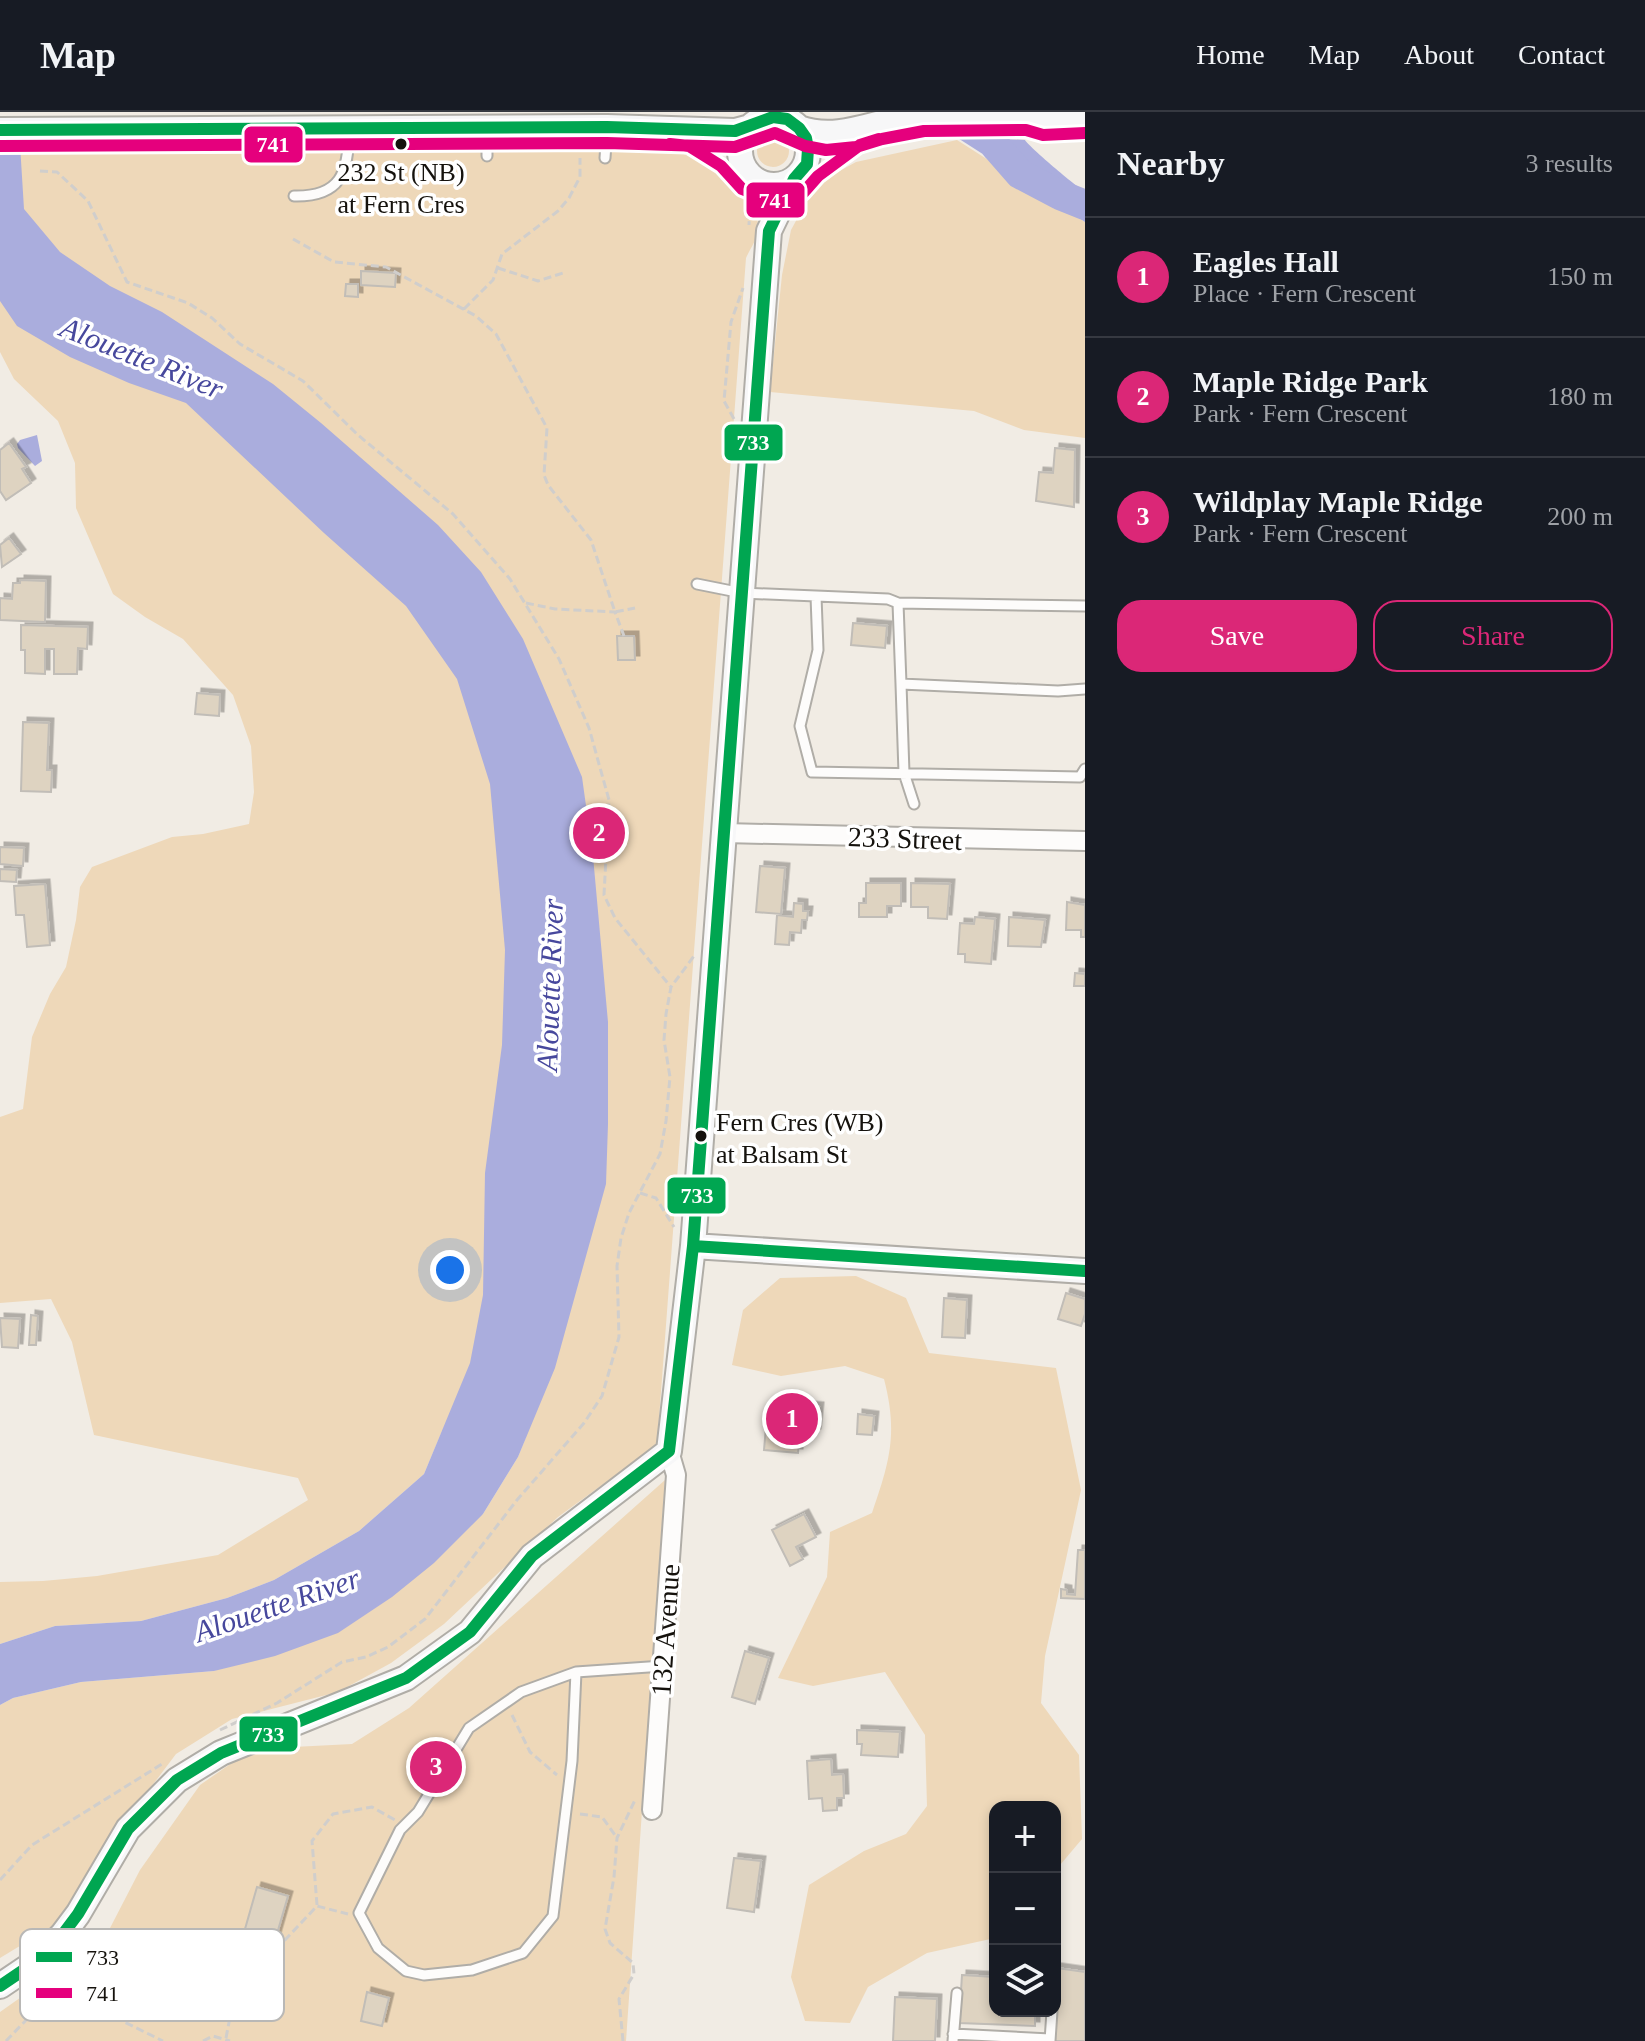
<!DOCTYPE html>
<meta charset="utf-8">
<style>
body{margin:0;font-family:Georgia,serif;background:#20242c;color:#f1f3f6}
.controls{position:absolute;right:24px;bottom:24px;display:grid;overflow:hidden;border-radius:16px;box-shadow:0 4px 12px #0003}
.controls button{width:72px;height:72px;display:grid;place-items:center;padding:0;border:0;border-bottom:2px solid #363941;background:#171b24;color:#f1f3f6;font:40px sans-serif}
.you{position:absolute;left:450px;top:1158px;width:28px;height:28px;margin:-20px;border:6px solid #fff;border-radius:50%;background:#1a73e8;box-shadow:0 0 0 12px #1a73e833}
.badge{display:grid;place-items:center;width:52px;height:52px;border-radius:50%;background:#db2777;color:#fff;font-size:26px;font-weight:700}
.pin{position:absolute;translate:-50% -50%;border:4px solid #fff;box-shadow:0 2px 8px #0006}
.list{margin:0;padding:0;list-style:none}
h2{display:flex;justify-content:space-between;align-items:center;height:104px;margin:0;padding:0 32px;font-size:34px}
h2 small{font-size:26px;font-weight:400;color:#9ea1a6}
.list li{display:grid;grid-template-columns:52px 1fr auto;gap:24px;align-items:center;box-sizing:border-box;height:120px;padding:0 32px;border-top:2px solid #363941}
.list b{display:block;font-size:30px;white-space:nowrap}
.list p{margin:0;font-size:26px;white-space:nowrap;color:#9ea1a6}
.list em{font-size:26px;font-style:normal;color:#9ea1a6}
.actions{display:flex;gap:16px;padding:24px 32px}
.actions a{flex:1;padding:18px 0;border:2px solid #db2777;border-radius:24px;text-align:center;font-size:28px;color:#db2777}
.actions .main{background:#db2777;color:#fff}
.icon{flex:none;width:44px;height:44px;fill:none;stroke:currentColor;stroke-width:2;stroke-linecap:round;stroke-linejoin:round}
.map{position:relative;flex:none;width:1085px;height:1929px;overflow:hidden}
header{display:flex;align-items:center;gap:48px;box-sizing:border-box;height:112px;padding:0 40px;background:#171b24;border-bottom:2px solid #363941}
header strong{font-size:38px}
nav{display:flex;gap:44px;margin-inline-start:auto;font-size:28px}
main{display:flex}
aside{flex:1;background:#171b24}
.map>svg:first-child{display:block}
</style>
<header>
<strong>Map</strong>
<nav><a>Home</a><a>Map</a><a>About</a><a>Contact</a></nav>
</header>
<main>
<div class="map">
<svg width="1085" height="1929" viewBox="0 0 1085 1929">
<defs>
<filter id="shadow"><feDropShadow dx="4.5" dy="-4.5" stdDeviation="0" flood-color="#0004"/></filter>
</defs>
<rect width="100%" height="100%" fill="#f1ece4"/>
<path fill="#eed8b9" d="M757 39a16 16 0 1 1 32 0a16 16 0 1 1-32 0Z
M957,28l128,82v216l-61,-8 -50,-19 -204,-19 12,-117 9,-45 25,-46 40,-22z
M612,33c27,0 69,-5 94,4 30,10 53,49 52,80 0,9 -8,20 -12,29l-89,1187 -99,72 -114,107 -53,39 -53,29 -106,27 -56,35 -71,94 -44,73 -61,37v-253l13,-7 68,-16 133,-11 269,-157 35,-57 8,-20 -84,-6 -18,43 -65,57 -85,49 -47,18 -86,23 -86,5 -55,18v-62l43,-1 54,-5 121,-21 90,-55 -10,-22 -204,-43 -22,-93 -21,-43 -51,4v-186l23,-8 9,-72 18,-43 16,-27 10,-47 4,-33 12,-20 80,-30 31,-3 46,-10 5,-32 -3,-46 -18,-51 -50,-56 -38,-22 -32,-23 -37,-86 -1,-45 -17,-42 -44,-42 -14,-27v-202z
M856,1164l50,22 23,55 127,15 25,122 -36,166 -4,47 38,52 3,84 -27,32v-64h-60v131l-68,15 -59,34 -18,36 -45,-2 -14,-44 18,-92 55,-34 42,-17 21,-28 -2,-71 -40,-63 -72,14 -35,-8 49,-101 3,-45 42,-19c18,-52 26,-80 12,-134l-39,-13 -64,10 -49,-11 11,-55 37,-32z
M665,1368l-39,561h-626v-29l85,-60 24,-22 31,-60 60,-85 52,-36 100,-5 57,-36z"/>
<path fill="#aaaddd" d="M0,0h18l6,97 36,43 50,34 52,26 111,72 48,39 117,102 43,47 42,67 59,138 11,79 15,166v102l-2,60 -51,184 -37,89 -35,57 -49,49 -42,34 -54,36 -63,23 -61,15 -133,11 -68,16 -13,7v-61l55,-18 86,-5 86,-23 47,-18 85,-49 65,-57 46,-111 13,-68 2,-122 17,-128 3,-95 -15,-166 -33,-105 -51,-73 -82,-73 -138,-130 -57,-20 -59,-26 -53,-31 -17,-25z
M979,26l46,2c3,6 52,47 60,52v30l-100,-65z
M37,323l5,26 -7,5 -17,-18 -1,-4 3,-4z"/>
<path fill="#f1ece4" d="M0,0h22l3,36h-25z"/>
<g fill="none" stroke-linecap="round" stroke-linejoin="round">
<path stroke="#aaaddd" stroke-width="30" d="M956,0l11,14 25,16 28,32 40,21 25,10"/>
</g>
<path fill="#ded3c1" stroke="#c1bdb7" stroke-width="2" filter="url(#shadow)" d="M361,159l35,2 -1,14 -34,-2z
M346,172h12v13l-13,-1z
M9,331l17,24 -4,2 9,14 -25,17 -6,-9v-41z
M1055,336l20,2 -1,57 -38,-6 3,-29 14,1z
M9,426l12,16 -19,13 -2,-22z
M20,468l26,1 -1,41 -45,-2v-22l12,1 1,-16h7z
M853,511l34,3 -2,22 -34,-3z
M21,513l67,2 -1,22 -9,-1 -1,26h-23v-25h-9v25l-20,-1v-23h-4z
M617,524h17l1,24h-17z
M197,581l23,2 -1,21 -24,-2z
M23,610l26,1 -2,47h5l-1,22 -30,-1z
M0,735l24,1 -1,18 -23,-2z
M760,754l25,2 -4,46 -25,-2z
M0,757l17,1 -1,12 -16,-1z
M866,771h35v23h-14v11h-28v-14h7z
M911,771l39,1 -3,35 -19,-1v-11h-17z
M45,772l5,61 -23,2 -3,-32h-8l-2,-29z
M1067,790l18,3v32h-4v-7h-15z
M794,791l9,1v7h5l-1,9h-5l-1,13 -11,-1 -1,13 -14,-1 2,-29 16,2z
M975,805l20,2 -4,45 -26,-2v-8h-7l2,-31 14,1z
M1009,805l36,3 -4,27 -33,-1z
M1075,861l10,1v12h-11z
M1066,1181l19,6v15l-4,12 -23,-7z
M944,1186l23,2 -2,38 -23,-1z
M31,1203l7,1 -2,29h-7z
M0,1206l20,1 -2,29 -16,-1z
M768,1291l51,4 -3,26 -16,-2 -2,22 -34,-3z
M858,1302l16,2 -2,19 -15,-1z
M804,1402l12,23 -20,10 7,12 -13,7 -18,-36z
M1078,1438h7v49l-24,-1v-9l6,1v4l8,1z
M745,1539l24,7 -14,46 -23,-7z
M857,1618l43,2 -2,25 -37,-2 1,-11h-5z
M831,1647l1,16 11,-1 1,24h-7v12l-14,1 -1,-13 -13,1 -2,-38z
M734,1746l27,3 -7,51 -27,-4z
M257,1775l31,9 -14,48 -31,-8z
M1057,1856l28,4v69h-32z
M962,1863l33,2v34h40v15l-76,-3z
M367,1880l22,6 -7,28 -21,-5z
M895,1885l42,2 -2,42h-42z"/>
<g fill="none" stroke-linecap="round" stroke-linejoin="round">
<defs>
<path id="lane" d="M487,44v-28
M605,46l2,-28
M294,84c47,1 54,-23 55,-65
M697,472l45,9 146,6 10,4 187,3
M816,484l2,54 -18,76 12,46 268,5 5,-8
M898,491l3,81 157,7 27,-2
M901,572l3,89 10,31
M576,1560l-4,89 -19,155 -30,37 -51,17 -48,5 -18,-4 -28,-23 -19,-35 41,-83 18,-18 51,-84 52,-36 55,-20 87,-6
M953,1922l97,5
M953,1929l4,-48
M1050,1929l2,-30"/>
<path id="street" d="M724,721l361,8
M652,1698l24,-335 -7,-24"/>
<path id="secondary" d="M740 39a34 34 0 1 1 68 0a34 34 0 1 1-68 0Z
M799,16c42,15 81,-10 123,-13 35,-3 71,3 106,-1l16,5 41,-2
M0,18l607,-3 128,4 15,-4
M693,1134l392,25
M0,1874l31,-21 32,-31 15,-20 50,-85 49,-49 44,-27 185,-75 64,-46 62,-76 137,-105 24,-205 76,-1015 25,-52"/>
</defs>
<use href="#lane" stroke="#b0ada7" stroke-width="13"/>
<use href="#street" stroke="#b0ada7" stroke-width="22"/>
<use href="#secondary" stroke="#b0ada7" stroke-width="28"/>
<path stroke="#d0cecc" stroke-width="3" stroke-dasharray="8 4" stroke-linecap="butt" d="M709,40c27,15 42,43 40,73
M40,59l17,1 31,29 39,81 61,21 24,15 28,26 63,37 55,54 95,79 57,65 49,80 30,69 20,72 -5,95 11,23 55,68
M812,64l10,-9 23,-14
M293,127l41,23 52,5 90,49 20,18 51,94 -3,47 4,10 43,55 24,72 20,-4
M498,156l40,13 28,-9
M464,197l29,-29 9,-26 56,-43 11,-13 11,-21v-19
M734,307l-10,-18 7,-79 12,-34
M526,491l29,6 60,3 9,24
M640,1081l16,5 18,29
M512,1603l18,37 27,23
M220,1618l57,-27 65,-41 24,-5 22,-10 37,-28 92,-119 67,-77 18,-27 17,-59 -2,-71 4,-28 8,-25 31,-59 6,-33 4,-44 -6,-37 2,-26 5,-27 23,-31
M580,1702l22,3 15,21
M0,1768l32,-35 130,-81
M317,1793l-5,-64 21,-27 39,-7 23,13
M226,1926l9,-47 34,-24 16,-27 32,-34 31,8
M6,1929l24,-25 35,-23 98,48
M203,1929l10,-5 17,5
M623,1929l-4,-42 15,-25 -1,-11 -23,-20 -5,-14 9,-52 3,-39 18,-38"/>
<use href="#lane" stroke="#fdfcfb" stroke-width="9"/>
<use href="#street" stroke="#fdfcfb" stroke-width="18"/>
<use href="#secondary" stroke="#f7f7f8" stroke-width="24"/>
<defs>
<path id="bus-1" d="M0,18l607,-3 128,4 38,-14 14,2 12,9 7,10 2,11 -1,15 -13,15 -25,52 -76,1015 -24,205 -137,105 -62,76 -64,46 -185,75 -44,27 -49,49 -50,85 -15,20 -32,31 -31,21
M693,1134l392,25"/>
<path id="bus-2" d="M670,32l19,2 32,20 21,23 30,12 31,-8 15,-17 42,-31 19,-6
M0,34l607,-3 128,4 40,-14 30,13 21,4 30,-3 26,-8 42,-8 102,-1 17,5 42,-2"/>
</defs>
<use href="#bus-1" stroke="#fff" stroke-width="18"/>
<use href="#bus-2" stroke="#fff" stroke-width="18"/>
<use href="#bus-1" stroke="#00a651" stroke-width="12"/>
<use href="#bus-2" stroke="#e5007d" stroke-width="12"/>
</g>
<g fill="#15120d" stroke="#fff" stroke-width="3">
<circle cx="401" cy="32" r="7"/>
<circle cx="701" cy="1024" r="7"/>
</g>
<g text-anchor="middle" stroke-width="7" stroke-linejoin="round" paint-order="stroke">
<g font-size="26" fill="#15120d" stroke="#fff">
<text x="401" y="69">232 St (NB)<tspan x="401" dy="32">at Fern Cres</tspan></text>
<text x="716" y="1019" text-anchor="start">Fern Cres (WB)<tspan x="716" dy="32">at Balsam St</tspan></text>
</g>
<g font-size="28" fill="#15120d" stroke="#fff">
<text transform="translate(905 726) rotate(2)" y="10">233 Street</text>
<text transform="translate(665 1518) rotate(-86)" y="10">132 Avenue</text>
</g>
<g font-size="30" font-style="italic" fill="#47489d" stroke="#fff">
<text transform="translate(142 246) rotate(22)" y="10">Alouette River</text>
<text transform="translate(550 873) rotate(-88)" y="10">Alouette River</text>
<text transform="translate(277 1493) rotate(-19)" y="10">Alouette River</text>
</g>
</g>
<rect x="20" y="1817" width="264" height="92" rx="12" fill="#fff" stroke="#b9b8b6" stroke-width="2"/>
<rect x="36" y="1840" width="36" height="10" fill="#00a651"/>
<rect x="36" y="1876" width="36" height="10" fill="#e5007d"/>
<g font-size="22" fill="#15120d">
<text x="86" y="1853">733</text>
<text x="86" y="1889">741</text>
</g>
<g stroke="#fff" stroke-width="3">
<rect x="243" y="13" width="61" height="39" rx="8" fill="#e5007d"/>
<rect x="745" y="69" width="61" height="38" rx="8" fill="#e5007d"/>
<rect x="723" y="311" width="61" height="39" rx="8" fill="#00a651"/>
<rect x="666" y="1064" width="61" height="39" rx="8" fill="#00a651"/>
<rect x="238" y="1603" width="61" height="38" rx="8" fill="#00a651"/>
</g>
<g font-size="22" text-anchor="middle" font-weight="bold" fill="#fff">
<text x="273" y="40">741</text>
<text x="775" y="96">741</text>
<text x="753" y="338">733</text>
<text x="697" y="1091">733</text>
<text x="268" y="1630">733</text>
</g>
</svg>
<div class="controls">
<button>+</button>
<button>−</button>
<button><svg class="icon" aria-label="layers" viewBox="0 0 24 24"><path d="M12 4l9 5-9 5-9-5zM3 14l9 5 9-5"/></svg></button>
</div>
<div class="you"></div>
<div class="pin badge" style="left:792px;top:1307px">1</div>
<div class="pin badge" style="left:599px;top:721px">2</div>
<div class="pin badge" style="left:436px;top:1655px">3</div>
</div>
<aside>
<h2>Nearby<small>3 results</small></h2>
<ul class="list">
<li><span class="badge">1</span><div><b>Eagles Hall</b><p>Place · Fern Crescent</p></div><em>150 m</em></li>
<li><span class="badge">2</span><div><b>Maple Ridge Park</b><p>Park · Fern Crescent</p></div><em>180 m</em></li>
<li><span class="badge">3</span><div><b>Wildplay Maple Ridge</b><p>Park · Fern Crescent</p></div><em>200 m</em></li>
</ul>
<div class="actions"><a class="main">Save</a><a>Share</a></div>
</aside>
</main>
